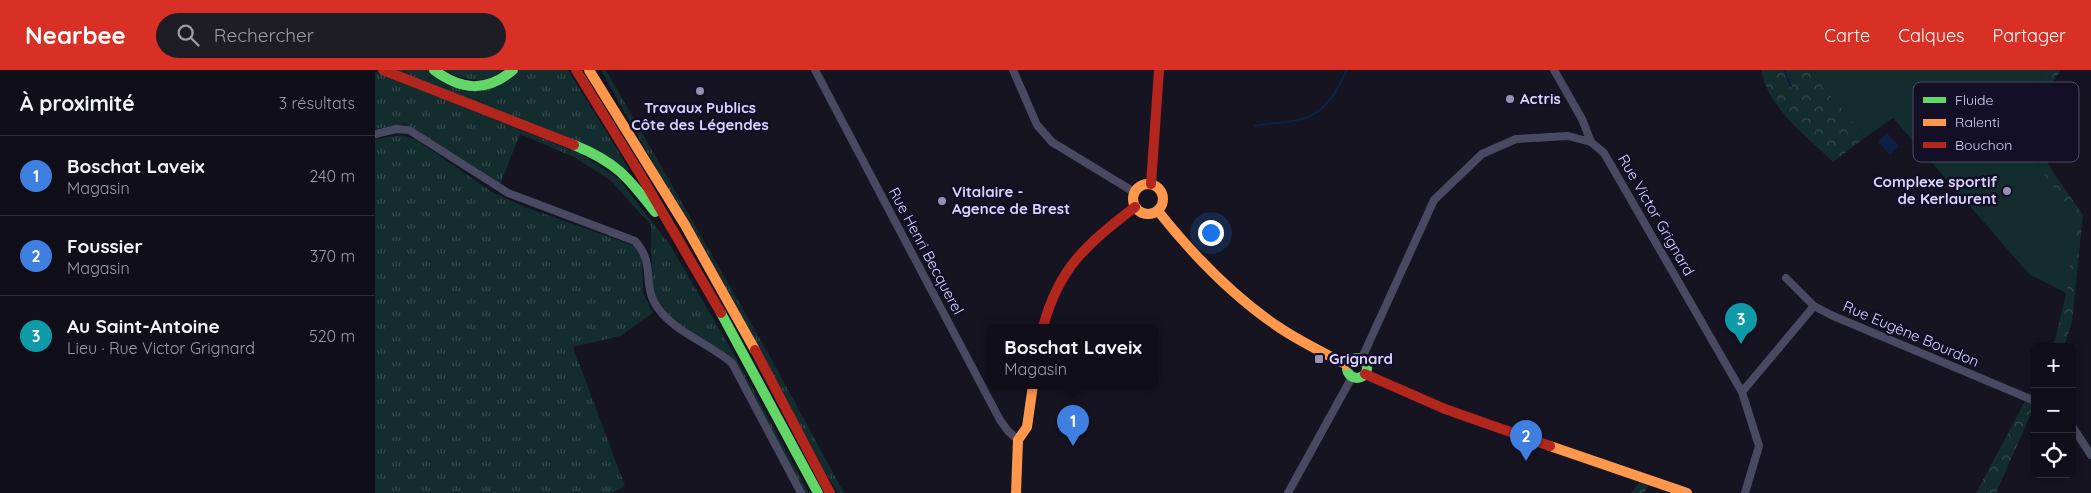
<!DOCTYPE html>
<html lang="fr">
<meta charset="utf-8">
<style>
body{margin:0;font-family:Quicksand,sans-serif;background:#1e1d26;color:#f1f3f6}
.controls{position:absolute;right:15px;bottom:15px;display:grid;overflow:hidden;border-radius:8px;box-shadow:0 2px 8px #0003}
.controls button{width:45px;height:45px;display:grid;place-items:center;padding:0;border:0;border-bottom:1px solid #302f38;background:#100f19;color:#f1f3f6;font:25px sans-serif}
.you{position:absolute;left:835px;top:162px;width:18px;height:18px;margin:-12px;border:4px solid #fff;border-radius:50%;background:#1a73e8;box-shadow:0 0 0 8px #1a73e833}
.badge{display:grid;place-items:center;width:32px;height:32px;border-radius:50%;background:#d93025;color:#fff;font-size:16px;font-weight:700}
.pin{position:absolute;translate:-50% -41px;filter:drop-shadow(0 1px 2px #0008)}
.pin::after{content:'';position:absolute;top:26px;width:18px;height:15px;background:inherit;clip-path:polygon(0 0,100% 0,50% 100%)}
.popup{position:absolute;left:612px;top:254px;width:172px;height:65px;box-sizing:border-box;display:grid;place-content:center;border-radius:8px;background:#100f19;filter:drop-shadow(0 1px 4px #0005);font-size:16px;white-space:nowrap;color:#9c9ca2}
.popup b{font-size:19px;color:#f1f3f6}
.popup::after{content:'';position:absolute;left:50%;top:100%;margin-left:-10px;border:10px solid transparent;border-top-color:#100f19}
.list{margin:0;padding:0;list-style:none}
h2{display:flex;justify-content:space-between;align-items:center;height:65px;margin:0;padding:0 20px;font-size:21px}
h2 small{font-size:16px;font-weight:400;color:#9c9ca2}
.list li{display:grid;grid-template-columns:32px 1fr auto;gap:15px;align-items:center;box-sizing:border-box;height:80px;padding:0 20px;border-top:1px solid #302f38}
.list b{display:block;font-size:19px;white-space:nowrap}
.list p{margin:0;font-size:16px;white-space:nowrap;color:#9c9ca2}
.list em{font-size:16px;font-style:normal;color:#9c9ca2}
.icon{flex:none;width:28px;height:28px;fill:none;stroke:currentColor;stroke-width:2;stroke-linecap:round;stroke-linejoin:round}
.map{position:relative;flex:none;width:1716px;height:423px;overflow:hidden}
header{display:flex;align-items:center;gap:30px;box-sizing:border-box;height:70px;padding:0 25px;background:#d93025;color:#fff}
header strong{font-size:24px}
nav{display:flex;gap:28px;margin-inline-start:auto;font-size:18px}
.search{width:350px;height:45px;background:#1e1d26;display:flex;align-items:center;gap:12px;box-sizing:border-box;padding:0 18px;border-radius:28px;color:#9c9ca2;font-size:19px}
main{display:flex}
aside{flex:1;background:#100f19}
.map>svg:first-child{display:block}
</style>
<header>
<strong>Nearbee</strong>
<div class="search"><svg class="icon" aria-label="search" viewBox="0 0 24 24"><circle cx="10" cy="10" r="6"/><path d="M15 15l6 6"/></svg>Rechercher</div>
<nav><a>Carte</a><a>Calques</a><a>Partager</a></nav>
</header>
<main>
<aside>
<h2>À proximité<small>3 résultats</small></h2>
<ul class="list">
<li><span class="badge" style="background:#3f7fe0">1</span><div><b>Boschat Laveix</b><p>Magasin</p></div><em>240 m</em></li>
<li><span class="badge" style="background:#3f7fe0">2</span><div><b>Foussier</b><p>Magasin</p></div><em>370 m</em></li>
<li><span class="badge" style="background:#0f9aa8">3</span><div><b>Au Saint-Antoine</b><p>Lieu · Rue Victor Grignard</p></div><em>520 m</em></li>
</ul>
</aside>
<div class="map">
<svg width="1716" height="423" viewBox="0 0 1716 423">
<defs>
<pattern id="grass-tufts" width="24" height="20" patternUnits="userSpaceOnUse" patternTransform="scale(1.25)"><rect width="24" height="20" fill="#132c2d"/><path d="M3 7l-1-3M5 7V3M7 7l1-3M15 17l-1-3M17 17v-4M19 17l1-3" fill="none" stroke="#354a4c"/></pattern>
<pattern id="forest-crowns" width="20" height="18" patternUnits="userSpaceOnUse" patternTransform="scale(1.25)"><rect width="20" height="18" fill="#132c2d"/><path d="M2 6a3 3 0 1 1 6 0M12 15a3 3 0 1 1 6 0" fill="none" stroke="#354a4c"/></pattern>
</defs>
<rect width="100%" height="100%" fill="#161421"/>
<path fill="url(#grass-tufts)" d="M22,0h32l34,19 55,-19h50l61,99 -2,2z
M69,0h59c-20,16 -38,10 -59,0z
M226,0h5l166,290 72,133h-7z
M0,2l206,82 37,24 52,67 64,109 75,139h-5l-73,-136 -57,-37 -17,-19 -5,-20 -1,-56 -41,-45 -36,-23 -54,-23 -20,51 -94,-61 -31,5z
M27,65l13,4 77,53 33,15 110,39 7,8 1,39 10,20 -33,23 -47,11 52,139 -13,7h-237v-354z"/>
<path fill="url(#forest-crowns)" d="M1386,0h48l57,67 -33,25c-28,-27 -64,-53 -72,-92z
M1670,0h16l-36,54 30,51 28,40 -11,107 -8,25h-12l4,-11 10,-43 -26,-125 -28,-48z
M1660,313v27l-5,6 -34,77h-20z
M1265,412l9,3 -5,8h-13z"/>
<path fill="#132c2d" d="M1434,0h236l-33,50 28,48 32,47 3,22 -9,56 -37,-19 -136,-156 -27,19z"/>
<path fill="#0d2144" d="M1512,63l12,13 -9,9 -12,-13z"/>
<g fill="none" stroke-linecap="round" stroke-linejoin="round">
<path stroke="#0d2144" stroke-width="2" d="M1409,0l7,16
M880,56c31,-6 57,0 77,-29 6,-8 10,-18 15,-27"/>
<path stroke="#4a4962" stroke-width="8" d="M440,0l185,350 8,11 10,9
M638,0l24,55 15,17 82,50
M1179,0l28,49 9,23
M0,64l21,-5 13,1 99,63 127,48c20,22 8,39 19,61 16,29 54,40 78,61l69,130
M1411,208l28,28 17,9 204,86
M986,290l73,-160 48,-46 34,-15 52,-3 23,6 13,11 138,239 17,54 -14,47
M1367,322l72,-86
M1697,356l19,29
M913,423l64,-116"/>
<path stroke="#63d668" stroke-width="10" d="M59,0c27,20 52,23 79,0
M199,75c42,17 54,32 81,67
M346,243l97,180
M972 298a10 10 0 1 1 20 0a10 10 0 1 1-20 0Z"/>
<path stroke="#ff974d" stroke-width="10" d="M214,0l96,155 70,125
M758 129a15 15 0 1 1 30 0a15 15 0 1 1-30 0Z
M783,141c35,44 74,85 122,117 21,14 44,25 67,37
M1175,376l137,47
M641,423l2,-53 9,-13 6,-42"/>
<path stroke="#b3261e" stroke-width="10" d="M8,0l191,75
M201,0l64,104 81,139
M776,114l8,-114
M668,257c16,-60 44,-83 92,-120
M380,280l75,143
M990,304l80,35 105,37"/>
</g>
<g fill="#9591b1" stroke="#130f26" stroke-width="2">
<circle cx="325" cy="21" r="5"/>
<circle cx="1135" cy="29" r="5"/>
<circle cx="1632" cy="121" r="5"/>
<circle cx="567" cy="131" r="5"/>
<rect x="939" y="284" width="10" height="10" rx="2.5"/>
</g>
<g text-anchor="middle" stroke-width="5" stroke-linejoin="round" paint-order="stroke">
<g font-size="15" font-weight="bold" fill="#d9d4ff" stroke="#130f26" text-anchor="start">
<text x="1145" y="34">Actris</text>
<text x="325" y="43" text-anchor="middle">Travaux Publics<tspan x="325" dy="17">Côte des Légendes</tspan></text>
<text x="1622" y="117" text-anchor="end">Complexe sportif<tspan x="1622" dy="17">de Kerlaurent</tspan></text>
<text x="577" y="127">Vitalaire -<tspan x="577" dy="17">Agence de Brest</tspan></text>
<text x="954" y="294">Grignard</text>
</g>
<g font-size="15" fill="#d9d4ff" stroke="#130f26">
<text transform="translate(1281 145) rotate(60)" y="5">Rue Victor Grignard</text>
<text transform="translate(551 181) rotate(62)" y="5">Rue Henri Becquerel</text>
<text transform="translate(1536 264) rotate(23)" y="5">Rue Eugène Bourdon</text>
</g>
</g>
<rect x="1538" y="12" width="166" height="80" rx="8" fill="#130f26" stroke="#4e4a67" stroke-width="1"/>
<rect x="1548" y="27" width="23" height="6" fill="#63d668"/>
<rect x="1548" y="49" width="23" height="7" fill="#ff974d"/>
<rect x="1548" y="72" width="23" height="6" fill="#b3261e"/>
<g font-size="14" fill="#d9d4ff">
<text x="1580" y="35">Fluide</text>
<text x="1580" y="57">Ralenti</text>
<text x="1580" y="80">Bouchon</text>
</g>
</svg>
<div class="controls">
<button>+</button>
<button>−</button>
<button><svg class="icon" aria-label="locate" viewBox="0 0 24 24"><circle cx="12" cy="12" r="6"/><path d="M12 2v4M12 18v4M2 12h4M18 12h4"/></svg></button>
</div>
<div class="you"></div>
<div class="pin badge" style="left:698px;top:376px;background:#3f7fe0">1</div>
<div class="popup"><b>Boschat Laveix</b>Magasin</div>
<div class="pin badge" style="left:1151px;top:391px;background:#3f7fe0">2</div>
<div class="pin badge" style="left:1366px;top:274px;background:#0f9aa8">3</div>
</div>
</main>
